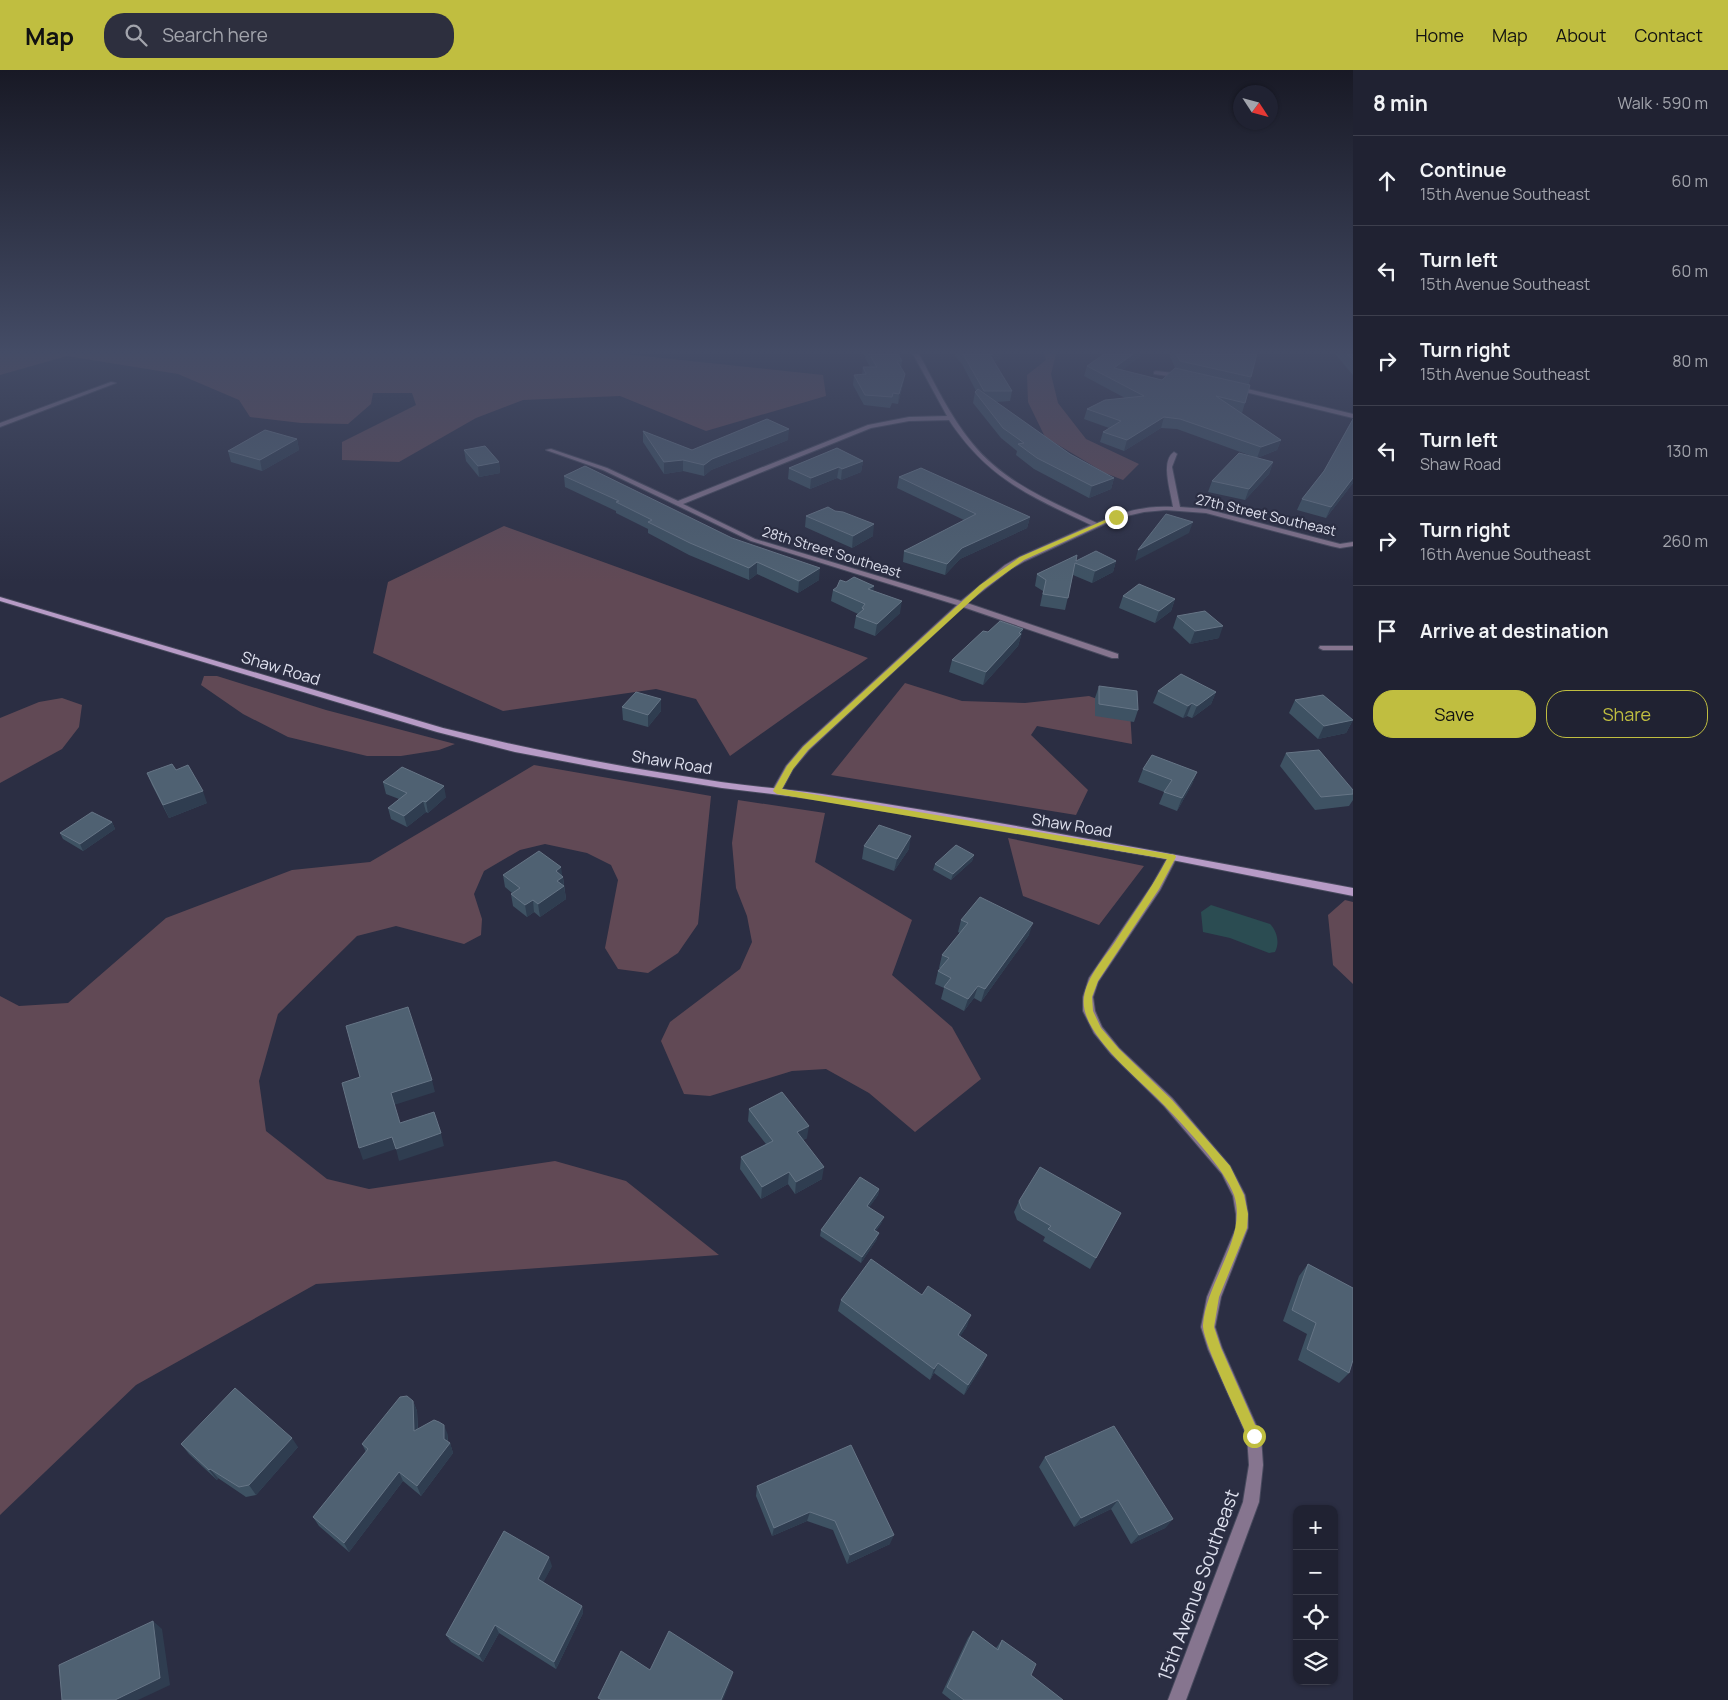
<!DOCTYPE html>
<meta charset="utf-8">
<style>
body{margin:0;font-family:Manrope,sans-serif;background:#2d2f3e;color:#f1f3f6}
.controls{position:absolute;right:15px;bottom:15px;display:grid;overflow:hidden;border-radius:10px;box-shadow:0 1px 4px #0004}
.controls button{width:45px;height:45px;display:grid;place-items:center;padding:0;border:0;border-bottom:1px solid #3d3f4d;background:#202232;color:#f1f3f6;font:25px sans-serif}
.compass{position:absolute;left:1233px;top:15px;width:45px;height:45px;border-radius:50%;background:#202232;box-shadow:0 1px 4px #0004;rotate:126deg}
.stop{position:absolute;width:15px;height:15px;margin:-11px;border:4px solid #c0be40;border-radius:50%;background:#fff}
.stop.end{background:#c0be40;border-color:#fff;box-shadow:0 1px 5px #0008}
.list{margin:0;padding:0;list-style:none}
h2{display:flex;justify-content:space-between;align-items:center;height:65px;margin:0;padding:0 20px;font-size:21px}
h2 small{font-size:16px;font-weight:400;color:#a2a4ac}
.list li{display:grid;grid-template-columns:32px 1fr auto;gap:15px;align-items:center;box-sizing:border-box;height:90px;padding:0 20px;border-top:1px solid #3d3f4d}
.list b{display:block;font-size:19px;white-space:nowrap}
.list p{margin:0;font-size:16px;white-space:nowrap;color:#a2a4ac}
.list em{font-size:16px;font-style:normal;color:#a2a4ac}
.actions{display:flex;gap:10px;padding:15px 20px}
.actions a{flex:1;padding:11px 0;border:1px solid #c0be40;border-radius:20px;text-align:center;font-size:18px;color:#c0be40}
.actions .main{background:#c0be40;color:#111}
.icon{flex:none;width:28px;height:28px;fill:none;stroke:currentColor;stroke-width:2;stroke-linecap:round;stroke-linejoin:round}
.map{position:relative;flex:none;width:1353px;height:1630px;overflow:hidden}
header{display:flex;align-items:center;gap:30px;box-sizing:border-box;height:70px;padding:0 25px;background:#c0be40;color:#111}
header strong{font-size:24px}
nav{display:flex;gap:28px;margin-inline-start:auto;font-size:18px}
.search{width:350px;height:45px;background:#2d2f3e;display:flex;align-items:center;gap:12px;box-sizing:border-box;padding:0 18px;border-radius:20px;color:#a2a4ac;font-size:19px}
main{display:flex}
aside{flex:1;background:#202232}
.map>svg:first-child{display:block}
</style>
<header>
<strong>Map</strong>
<div class="search"><svg class="icon" aria-label="search" viewBox="0 0 24 24"><circle cx="10" cy="10" r="6"/><path d="M15 15l6 6"/></svg>Search here</div>
<nav><a>Home</a><a>Map</a><a>About</a><a>Contact</a></nav>
</header>
<main>
<div class="map">
<svg width="1353" height="1630" viewBox="0 0 1353 1630">
<rect width="100%" height="100%" fill="#2b2e43"/>
<path fill="#614955" d="M0,284h625l198,21 3,21 -120,35 -86,-35 -97,4 -47,18 -77,44 -57,-2v-18l74,-37 -4,-12h-39l-2,11 -23,20 -47,-1 -51,-6 -11,-17 -61,-26 -111,-18 -67,19z
M1044,284h12l-5,20 7,29 28,36 53,25 -16,16 -18,-7 -60,-36 -17,-35 -1,-27 19,-15z
M504,456l364,132 -138,98 -34,-57 -40,-10 -153,22 -130,-58 15,-71z
M204,606h13l109,34 129,34 -16,6 -38,6h-34l-79,-19 -45,-23 -42,-29z
M905,613l57,18 63,2 64,-7 41,15 2,33 -95,-18 -6,9 57,55 -12,25 -245,-40z
M62,628l20,7 -3,22 -17,22 -62,34v-65l39,-16z
M534,695l177,31 -13,128 -20,29 -30,20 -30,-4 -13,-21 13,-68 -7,-15 -24,-12 -42,-9 -25,6 -36,21 -10,23 8,25 -1,16 -17,9 -68,-18 -39,10 -79,78 -19,67 7,50 61,48 42,10 186,-28 71,20 93,74 -403,29 -180,101 -136,130v-519l19,10 49,-3 98,-85 126,-48 78,-8z
M738,730l87,13 -10,49 97,58 -20,55 60,52 29,52 -66,53 -46,-39 -43,-24 -34,2 -82,25 -26,-2 -23,-53 9,-19 70,-53 12,-27 -5,-26 -11,-28 -4,-45z
M1008,768l136,28 -45,59 -76,-29z
M1345,830l8,2v82l-20,-19 -5,-50z"/>
<path fill="#2b4c52" d="M1211,835l59,19c7,7 10,19 5,28l-6,1 -39,-15 -27,-6 -2,-20z"/>
<g fill="none" stroke-linecap="round" stroke-linejoin="round">
<defs>
<path id="street" d="M913,284h6c16,30 31,62 53,89 32,40 80,59 125,80 24,-11 50,-18 76,-16 -2,-15 -13,-46 1,-55l3,2 -5,13 8,40 26,2 134,35 13,-2v4l-13,2 -9,-2 -125,-33 -40,-3 -22,2 -26,6 -93,43 -14,8 -44,34 151,51v4h-6l-149,-51 -154,143 -16,19 -13,24h-6l-2,-2 14,-25 17,-20 154,-141 -206,-64 -148,-71 -57,-20 5,-1 56,19 71,33 190,-76 41,-8 38,-1zM949,350c39,59 81,76 142,105l-72,32 -14,8 -44,36 -206,-62 -72,-35 188,-76 38,-7z
M1156,301l26,3 3,2 -3,2 -28,-4v-2z
M111,312l5,1 -116,44v-4z
M1235,316l118,28v4l-120,-29 -1,-1z
M1320,576h33v4h-30l-4,-2z
M1172,784l5,3 -17,33 -62,92 -5,15 2,14 7,16 17,21 53,50 58,68 15,29 3,19v14l-27,69 -6,30 7,21 39,88 2,29 -4,37 -73,198h-18l75,-198 6,-37 -2,-29 -39,-87 -7,-22 6,-30 29,-69v-14l-3,-18 -11,-22 -58,-68 -53,-52 -17,-21 -11,-22v-14l6,-19 63,-93 17,-30z"/>
<path id="secondary" d="M0,527l443,131c92,23 184,40 278,54 34,5 68,7 101,12 178,27 355,61 531,94v8l-181,-36 -351,-60 -99,-12 -112,-18 -95,-18 -78,-20 -437,-131z"/>
</defs>
<use href="#street" stroke="#484a5e" stroke-width="2"/>
<use href="#secondary" stroke="#484a5e" stroke-width="2"/>
<use href="#street" fill="#86758f" fill-rule="evenodd"/>
<use href="#secondary" fill="#b79bc6" fill-rule="evenodd"/>
</g>
<path fill="#3e5263" d="M863,284h35l4,7 -1,7 4,6 -2,10 -5,20 -6,-1 -2,5 -26,-3 -11,-20 1,-10 8,-1 1,-7h7z
M954,284h47l-1,5 -6,3 18,29 -2,10 -14,1 74,52 44,24 -3,11 -22,9 -55,-29 -18,-14 1,-4 -16,-13 -28,-35 2,-11 1,-1 -14,-27z
M1104,284h39l-21,16 40,10 13,-12 -6,-14h86l-4,23 -2,7 -4,19 -3,10 39,27 -4,10 -20,8 16,4 -4,12 -24,26 -37,-8 4,-11 45,-23 -80,-29 -16,-1 -37,23 -24,-9 3,-10 6,-4 -25,-9 3,-10 38,-11 -41,-22 3,-10z
M1335,284h18v21z
M1353,349v64l-27,35 -29,-8 5,-11 22,-28z
M643,361l49,19 96,-10 -77,30 -7,6 -21,-5 -19,3 -21,-32z
M297,369l2,11 -37,21 -31,-9 -3,-11z
M464,380l35,12 1,11 -21,4 -13,-16z
M863,391l-2,11 -20,8 -4,-2 -27,11 -22,-10 1,-11z
M564,406l255,104 -21,13 -41,-19 -8,6 -60,-25 -41,-22v-4l-32,-16v-2l-51,-24z
M899,407l131,40 -3,11 -67,31 -15,16 -42,-13 1,-11 60,-31 -67,-32z
M835,441l38,25 -21,12 -47,-21 1,-11z
M1076,491h40l-3,11 -21,11 -19,-8 -8,35 -25,-4 3,-15 -8,-5 2,-12z
M833,520l40,1 27,22 -25,23 -21,-8 2,-12 2,-2 -27,-13z
M1123,526l52,3 -4,12 -16,12 -36,-15z
M1177,546l42,22 -29,6 -17,-16z
M1023,559l-5,17 -35,39 -34,-13 3,-12 36,-28z
M1099,616l39,24 -4,12 -39,-6v-18z
M1158,621l58,1 -5,12 -19,14 -5,-2 -4,2 -30,-15z
M661,629v12l-13,16 -25,-7 -1,-13z
M1295,630l58,20 -7,13 -28,6 -29,-26z
M1286,683l67,37v10l-4,6 -34,4 -35,-44z
M1143,699l54,3 -5,12 -15,27 -18,-7 5,-12 -26,-10z
M176,700l31,33 -38,15 -17,-33 -5,-12z
M383,712l63,15 -18,16 -2,-1 -19,15 -16,-8 -3,-11 11,-9 -13,-5z
M112,752l3,7 -32,22 -20,-12 -3,-6z
M864,776l45,3 -15,22 -32,-12z
M974,785l-2,6 -21,19 -18,-10 2,-6z
M503,805l59,1 1,1 3,22 -26,18 -6,-5 -7,5 -14,-11 -2,-12 1,-1 -7,-6z
M961,850l68,15 -48,67 -7,-4 -10,13 -23,-12 3,-11 -9,-4 3,-13 3,-2 -2,-1 3,-13 18,-22 -2,-1z
M749,1039l58,29 -4,2 19,39 -27,15 -7,-10 -27,15 -21,-30 1,-12 25,-13 -18,-23z
M879,1119l-1,6 -9,12 13,15 -6,9 1,8 -16,24 -41,-27 1,-6z
M1019,1131l102,12 -31,56 -47,-28 2,-4 -28,-17 -3,-8z
M1308,1194l41,109 -10,10 -41,-23 9,-26 -24,-13 16,-45z
M841,1230l126,26 -7,10 27,19 -5,11 -18,29 -30,-22 -4,7 -92,-69z
M413,1331l4,10 1,18 30,6v7l2,1 3,10 -32,43 -18,-15 -54,71 -30,-26 -6,-9 53,-65 -4,-8z
M181,1374l117,3 -42,48 -10,2 -28,-19 -1,2 -28,-26z
M1045,1387l128,62 -8,9 -34,16 -20,-35 -37,18 -35,-60z
M757,1416l133,58 -43,20 -14,-34 -26,-9 -35,15 -16,-40z
M552,1496l-9,16 39,24 1,7 -27,56 -57,-36 -16,29 -32,-20 -5,-7z
M973,1561l23,17 6,-8 29,35 32,25h-112l-9,-7 26,-55z"/>
<path fill="#2f3d50" d="M993,284h8l-1,5 -12,6 2,-10z
M1133,284h10l-31,24 2,-10z
M905,304l-2,10 -5,20 1,-10z
M1164,347l-3,11 -37,23 3,-11z
M789,359l-1,11 -77,30 -7,6v-11l8,-6z
M297,369l2,11 -37,21 -2,-11z
M1281,370l-4,10 -20,8 4,-11z
M683,390v11l-19,3v-12z
M863,391l-2,11 -20,8 1,-11z
M499,392l1,11 -21,4 -1,-11z
M1273,392l-4,12 -24,26 4,-11z
M839,397l-2,11 -27,11 1,-11z
M1114,408l-3,11 -22,9 3,-12z
M1353,408v5l-27,35 5,-11z
M1030,447l-3,11 -67,31 -15,16 2,-11 15,-16z
M1193,452l-4,11 -54,28 3,-11z
M874,454l-1,12 -21,12 1,-12z
M1116,491l-3,11 -21,11 3,-12z
M757,492v12l-8,6v-12z
M820,498l-1,12 -21,13 1,-12z
M874,516l-1,11 -5,-8z
M1175,529l-4,12 -16,12 4,-12z
M902,531l-2,12 -25,23 2,-12z
M1223,556l-4,12 -29,6 5,-13z
M1023,559l-5,17 -35,39 3,-13z
M1216,622l-5,12 -19,14 5,-12z
M661,629v12l-13,16v-12z
M1192,633l-5,13 -4,2 5,-12z
M1353,650l-7,13 -28,6 6,-13z
M1197,702l-5,12 -15,27 5,-13z
M444,716l2,11 -18,16 -2,-11z
M203,721l4,12 -38,15 -6,-13z
M423,731l3,11 -19,15 -3,-11z
M112,752l3,7 -32,22 -3,-7z
M911,766l-2,13 -15,22 3,-12z
M974,785l-2,6 -21,19 2,-6z
M561,797l5,32 -26,18 -2,-13 18,-33z
M533,830l1,12 -7,5 -2,-12z
M1033,853l-4,12 -48,67 4,-13z
M978,916l-4,12 -10,13 4,-12z
M432,1010l3,12 -41,13 -3,-12z
M809,1056l-2,12 -12,6 2,-12z
M441,1063l3,13 -45,15 -3,-12 -33,11 -4,-12 33,-11z
M824,1097l-2,12 -27,15 1,-12z
M789,1102l-1,12 -27,15 1,-12z
M879,1119l-1,6 -12,17 1,-6z
M884,1147l-2,5 -9,14 1,-6z
M879,1163l-2,6 -16,24 1,-6z
M971,1245l-4,11 -13,20 4,-11z
M987,1285l-5,11 -18,29 4,-10z
M938,1293l-4,10 -4,7 4,-11z
M413,1331l4,10 1,30 -4,-10z
M444,1355l4,10 -1,11 3,-3 3,10 -32,43 -4,-10 27,-47z
M292,1368l6,9 -42,48 -7,-10z
M210,1399l8,9 -1,2 -8,-10z
M399,1402l4,9 -54,71 -5,-9z
M1118,1430l-7,9 -37,18 7,-9z
M810,1442l-3,9 -35,15 2,-8z
M1173,1449l-8,9 -34,16 8,-9z
M894,1465l-4,9 -43,20 3,-9z
M549,1487l3,9 -11,21 -3,-8z
M582,1536l1,7 -27,56 -2,-7z
M153,1551l9,8 8,56 -32,15h-23z
M495,1555l4,8 -16,29 -4,-7z
M733,1602l-1,6 -9,22h-2z"/>
<path fill="#4f6172" stroke="#667586" d="M869,284h29l4,7h-5l8,13 -6,20 -6,-1 -1,4 -27,-2 -11,-20 12,-1 -3,-7h14z
M963,284h30l-3,1 22,36h-28z
M1104,284h29l-19,14 48,12 13,-12 75,17 -5,18 -29,-7 65,44 -20,7 -81,-28 -16,-2 -37,23 -24,-8 18,-11 -34,-12 18,-9 39,-4 -57,-30z
M1176,284h81l-6,23 -71,-16z
M1347,284h6v6z
M978,319l92,65 44,24 -22,8 -55,-28 -19,-14 6,-1 -21,-15 -28,-36z
M767,349l22,10 -77,30 -8,6 -21,-5 -19,2 -21,-31 49,19z
M1353,349v59l-22,29 -29,-8 22,-28z
M265,360l32,9 -37,21 -32,-9z
M485,376l14,16 -21,4 -14,-16z
M837,378l26,13 -21,8 -3,-2 -28,11 -22,-10z
M1239,383l34,9 -24,27 -37,-8z
M585,396l147,72 88,30 -21,13 -42,-19 -8,6 -59,-25 -42,-21 4,-2 -36,-18 3,-1 -55,-25z
M921,398l109,49 -68,31 -15,16 -43,-13 72,-37 -77,-37z
M828,437l7,4 8,1 31,12 -21,12 -47,-20z
M1166,444l27,8 -55,28z
M1096,481l20,10 -21,10 -20,-8 -7,35 -25,-4 3,-14 -9,-6 40,-19 -1,6z
M854,507l20,9 -6,3 34,12 -25,23 -21,-8 8,-7 -2,-1 3,-4 -32,-14 4,-3 3,-7 6,2z
M1139,514l36,15 -16,12 -36,-15z
M1205,541l18,15 -28,5 -18,-15z
M1000,551l23,8 -4,4 2,1 -35,38 -34,-12 31,-29 5,1z
M1181,604l35,18 -19,14 -5,-3 -4,3 -30,-15z
M1099,616l38,5 1,19 -39,-6z
M636,622l25,7 -13,16 -26,-8z
M1323,625l30,25 -29,6 -29,-26z
M1319,680l34,40v4l-32,3 -35,-44z
M1152,685l45,17 -15,26 -18,-6 8,-12 -29,-11z
M172,694l4,6 12,-5 15,26 -40,14 -16,-32z
M402,697l42,19 -18,16 -3,-1 -19,15 -16,-8 19,-15 -24,-11z
M92,742l20,10 -32,22 -20,-11z
M879,755l32,11 -14,23 -33,-13z
M956,775l18,10 -21,19 -18,-10z
M539,781l22,16 -5,4 7,6 -6,4 7,5 -26,18 -5,-4 -8,5 -14,-11 9,-6 -17,-13z
M980,827l53,26 -48,66 -7,-3 -10,13 -24,-12 7,-9 -13,-7 11,-13 -7,-3 26,-32 -7,-3z
M408,937l24,73 -41,13 9,30 34,-11 7,21 -45,16 -4,-12 -33,11 -17,-65 18,-6 -14,-51z
M782,1022l27,34 -12,6 27,35 -28,15 -7,-10 -27,15 -21,-30 32,-16 -24,-32z
M1040,1097l81,46 -25,45 -48,-29 3,-3 -29,-17 -3,-8z
M860,1107l19,12 -12,17 17,11 -10,13 5,3 -17,24 -41,-27z
M871,1189l51,36 6,-9 43,29 -13,20 29,20 -19,30 -30,-22 -4,6 -93,-69z
M1308,1194l45,24v72l-4,13 -42,-24 9,-26 -24,-13z
M235,1318l57,50 -43,47 -10,2 -29,-18 -1,1 -28,-26z
M407,1326l6,5 1,30 20,-11 5,2 5,3v14l6,4 -33,43 -18,-14 -55,71 -31,-26 55,-68 -6,-5 38,-47z
M1114,1356l59,93 -34,16 -21,-35 -37,18 -36,-61z
M851,1375l43,90 -44,20 -15,-34 -25,-9 -36,16 -17,-42z
M504,1461l45,26 -11,22 44,27 -28,56 -59,-37 -16,30 -33,-20z
M153,1551l7,57 -45,22h-53l-3,-35z
M669,1561l64,41 -12,28h-119l-4,-2 23,-47 29,19z
M973,1561l25,19 4,-10 34,24 -5,11 32,25h-99l-17,-13z"/>
<linearGradient id="sky" x2="0" y2="1"><stop stop-color="#181925"/><stop offset="0.55" stop-color="#444c66"/><stop offset="1" stop-color="#444c66" stop-opacity="0"/></linearGradient>
<rect width="1353" height="512" fill="url(#sky)"/>
<path fill="#c0be40" d="M1114,446l4,1 -94,43 -39,28 -177,162 -15,19 -11,20 393,66 1,2 -17,32 -61,92 -6,16 1,14 8,17 18,21 53,51 58,66 14,29 4,19 -1,14 -28,69 -5,30 7,21 39,88 -2,4 -4,2 -5,-2c-8,-20 -47,-99 -46,-115 3,-43 45,-88 31,-130 -9,-26 -49,-68 -69,-89 -23,-25 -87,-73 -81,-109 3,-20 20,-39 31,-55 18,-28 37,-54 52,-83l-390,-65 -4,-3 14,-25 16,-19 177,-162 40,-28z"/>
<g text-anchor="middle" stroke-width="4.5" stroke-linejoin="round" paint-order="stroke">
<g font-size="14" fill="#dee0ee" stroke="#2b2e43">
<text transform="translate(1266 445) rotate(13)" y="5">27th Street Southeast</text>
<text transform="translate(832 482) rotate(17)" y="5">28th Street Southeast</text>
</g>
<g font-size="16" fill="#dee0ee" stroke="#2b2e43">
<text transform="translate(281 598) rotate(17)" y="6">Shaw Road</text>
<text transform="translate(672 692) rotate(9)" y="6">Shaw Road</text>
<text transform="translate(1072 755) rotate(9)" y="6">Shaw Road</text>
</g>
<g font-size="19" fill="#dee0ee" stroke="#2b2e43">
<text transform="translate(1198 1515) rotate(-70)" y="7">15th Avenue Southeast</text>
</g>
</g>
</svg>
<div class="controls">
<button>+</button>
<button>−</button>
<button><svg class="icon" aria-label="locate" viewBox="0 0 24 24"><circle cx="12" cy="12" r="6"/><path d="M12 2v4M12 18v4M2 12h4M18 12h4"/></svg></button>
<button><svg class="icon" aria-label="layers" viewBox="0 0 24 24"><path d="M12 4l9 5-9 5-9-5zM3 14l9 5 9-5"/></svg></button>
</div>
<svg class="compass" viewBox="-18 -18 36 36"><path d="M0-13l5 13h-10z" fill="#e53935"/><path d="M0 13l5-13h-10z" fill="#a2a4ac"/></svg>
<div class="stop" style="left:1254px;top:1366px"></div>
<div class="stop end" style="left:1116px;top:447px"></div>
</div>
<aside>
<h2>8 min<small>Walk · 590 m</small></h2>
<ul class="list">
<li><svg class="icon" aria-label="ahead" viewBox="0 0 24 24"><path d="M12 20V5M6 11l6-6 6 6"/></svg><div><b>Continue</b><p>15th Avenue Southeast</p></div><em>60 m</em></li>
<li><svg class="icon" aria-label="left" viewBox="0 0 24 24"><path d="M17 20v-9H6M10 6l-5 5 5 5"/></svg><div><b>Turn left</b><p>15th Avenue Southeast</p></div><em>60 m</em></li>
<li><svg class="icon" aria-label="right" viewBox="0 0 24 24"><path d="M7 20v-9h11M14 6l5 5-5 5"/></svg><div><b>Turn right</b><p>15th Avenue Southeast</p></div><em>80 m</em></li>
<li><svg class="icon" aria-label="left" viewBox="0 0 24 24"><path d="M17 20v-9H6M10 6l-5 5 5 5"/></svg><div><b>Turn left</b><p>Shaw Road</p></div><em>130 m</em></li>
<li><svg class="icon" aria-label="right" viewBox="0 0 24 24"><path d="M7 20v-9h11M14 6l5 5-5 5"/></svg><div><b>Turn right</b><p>16th Avenue Southeast</p></div><em>260 m</em></li>
<li><svg class="icon" aria-label="arrive" viewBox="0 0 24 24"><path d="M6 21V4h12l-3 4 3 4H6"/></svg><div><b>Arrive at destination</b></div></li>
</ul>
<div class="actions"><a class="main">Save</a><a>Share</a></div>
</aside>
</main>
